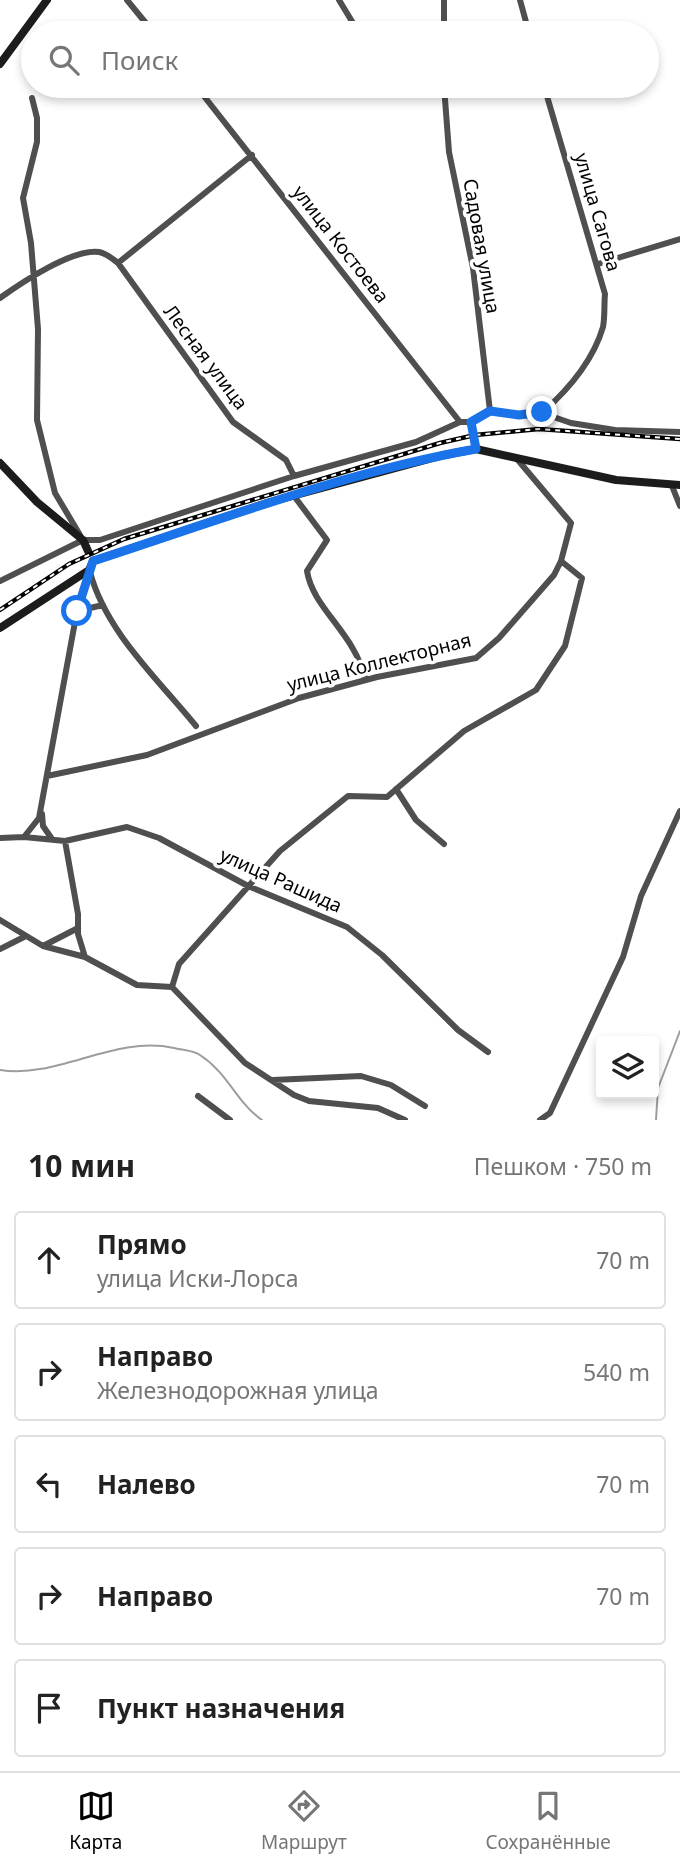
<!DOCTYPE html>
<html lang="ru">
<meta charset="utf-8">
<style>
body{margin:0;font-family:"Noto Sans",sans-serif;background:#f6f6f6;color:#222}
.controls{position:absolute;right:21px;bottom:21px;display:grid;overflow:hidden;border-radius:7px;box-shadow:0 4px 10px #0003}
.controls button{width:63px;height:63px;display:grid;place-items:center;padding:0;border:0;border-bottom:2px solid #e0e0e0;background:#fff;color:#222;font:35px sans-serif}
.stop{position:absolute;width:21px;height:21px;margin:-16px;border:5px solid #1a73e8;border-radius:50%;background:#fff}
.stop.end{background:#1a73e8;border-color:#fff;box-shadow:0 2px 7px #0008}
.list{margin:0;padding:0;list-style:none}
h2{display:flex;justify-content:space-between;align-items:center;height:91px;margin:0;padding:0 28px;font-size:30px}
h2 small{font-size:23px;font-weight:400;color:#767676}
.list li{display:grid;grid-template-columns:46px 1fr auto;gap:21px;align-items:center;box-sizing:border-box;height:98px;margin:0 14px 14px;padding:0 14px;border:2px solid #e0e0e0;border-radius:7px}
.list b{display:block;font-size:26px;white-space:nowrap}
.list p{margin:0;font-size:23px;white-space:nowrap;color:#767676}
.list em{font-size:23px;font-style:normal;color:#767676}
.icon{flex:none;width:38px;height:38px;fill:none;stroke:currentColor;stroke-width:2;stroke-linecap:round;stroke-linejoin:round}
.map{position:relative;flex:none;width:680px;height:1120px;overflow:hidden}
.search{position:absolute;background:#fff;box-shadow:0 4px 10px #0003;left:21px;right:21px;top:21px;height:77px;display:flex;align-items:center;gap:18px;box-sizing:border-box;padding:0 24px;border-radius:38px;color:#767676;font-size:26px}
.sheet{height:651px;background:#fff}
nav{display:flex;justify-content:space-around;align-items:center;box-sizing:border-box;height:98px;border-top:2px solid #e0e0e0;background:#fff;font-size:19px;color:#767676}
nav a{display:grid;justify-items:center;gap:4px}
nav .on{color:#000}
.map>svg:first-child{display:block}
</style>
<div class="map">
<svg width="680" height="1120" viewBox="0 0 680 1120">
<rect width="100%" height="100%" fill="#fff"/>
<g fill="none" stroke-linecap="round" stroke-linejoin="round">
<path stroke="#9d9d9d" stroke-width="2" d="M0,1070c59,9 113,-35 174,-22 8,2 19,2 26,7 29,19 36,47 62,65
M656,1120l2,-32 22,-57"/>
<path stroke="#4f4f4f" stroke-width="6" d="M127,0l27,33
M339,0l20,33
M520,0l9,33
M444,33v-33
M196,86l264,336
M444,86l5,66 24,116 17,143
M32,98l5,20v24l-14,56 8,45 7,86 -1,91 18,73 25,42
M118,263l134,-108
M598,264l82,-25
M0,298c21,-15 73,-50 99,-46 7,1 14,7 19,11l115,159 53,38 8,16
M542,413c26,-23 51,-52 61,-86 2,-10 1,-23 2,-33l-61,-208
M471,422l5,27
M672,486l8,20
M294,496l33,44 -20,31c6,38 48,62 58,108
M90,572c16,60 68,107 106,154
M0,581l83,-41h17l194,-64 122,-34 44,-20h11l19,-11 29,4 23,-2 29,10 44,7 65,2
M77,611l26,-6
M47,776l100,-21 152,-57 78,-21 99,-19 23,-20 55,-63 7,-14 10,-38 -54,-64
M396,789l20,31 28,24
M42,814l1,12 9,13
M24,837l41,4 62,-14 32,11 89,48 99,41 35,28 76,75 30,22
M0,838l24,-1 15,-19 38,-207 12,-41
M65,841l13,73v20l7,23
M0,920l43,26 42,11 52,28 35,2 73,76 49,32 15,6 69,7 27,12
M43,946l35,-18
M0,949l24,-12
M172,987l7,-23 101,-113 68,-55 39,1 77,-66 72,-41 29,-44 17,-68 -21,-17
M273,1080l88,-4 30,9 34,21
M198,1096l32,24
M540,1120l10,-7 73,-156 18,-61 39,-85"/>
<path stroke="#1c1c1c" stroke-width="8" d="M0,64l47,-64
M0,463l37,39 46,38 5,11
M93,561l177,-59 174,-47 32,-6 140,31 64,5
M0,628l89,-58 4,-9"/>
<defs>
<path id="rail" d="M0,610l69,-46 55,-25 316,-96 35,-8 64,-6 141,10"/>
</defs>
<use href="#rail" stroke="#000" stroke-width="4.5"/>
<use href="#rail" stroke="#fff" stroke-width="2" stroke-dasharray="5" stroke-linecap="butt"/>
</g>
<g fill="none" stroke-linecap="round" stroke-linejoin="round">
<path stroke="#1a73e8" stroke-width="9" d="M77,611l16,-50c123,-40 256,-90 383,-112l-5,-27 19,-11 29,4 23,-3"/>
</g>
<g text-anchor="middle" stroke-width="7" stroke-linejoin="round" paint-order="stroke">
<g font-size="19" fill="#000" stroke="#fff">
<text transform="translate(598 212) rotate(74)" y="7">улица Сагова</text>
<text transform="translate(341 244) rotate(52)" y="7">улица Костоева</text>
<text transform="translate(482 246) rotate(80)" y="7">Садовая улица</text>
<text transform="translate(206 357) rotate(53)" y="7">Лесная улица</text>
<text transform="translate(379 662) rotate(-14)" y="7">улица Коллекторная</text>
<text transform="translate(281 880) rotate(24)" y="7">улица Рашида</text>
</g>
</g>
</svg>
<div class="controls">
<button><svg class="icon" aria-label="layers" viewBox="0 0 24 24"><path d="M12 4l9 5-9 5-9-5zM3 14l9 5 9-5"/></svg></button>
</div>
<div class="stop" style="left:77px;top:611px"></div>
<div class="stop end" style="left:542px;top:412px"></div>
<div class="search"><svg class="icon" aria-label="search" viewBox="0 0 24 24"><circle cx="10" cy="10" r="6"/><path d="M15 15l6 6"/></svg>Поиск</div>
</div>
<section class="sheet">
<h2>10 мин<small>Пешком · 750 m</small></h2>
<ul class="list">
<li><svg class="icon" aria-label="ahead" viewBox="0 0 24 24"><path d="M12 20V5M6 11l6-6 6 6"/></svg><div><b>Прямо</b><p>улица Иски-Лорса</p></div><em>70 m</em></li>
<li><svg class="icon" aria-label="right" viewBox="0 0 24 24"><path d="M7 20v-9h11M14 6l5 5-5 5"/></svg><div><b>Направо</b><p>Железнодорожная улица</p></div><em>540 m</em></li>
<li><svg class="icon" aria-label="left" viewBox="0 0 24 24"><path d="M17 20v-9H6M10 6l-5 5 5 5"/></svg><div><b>Налево</b></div><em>70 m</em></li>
<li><svg class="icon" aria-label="right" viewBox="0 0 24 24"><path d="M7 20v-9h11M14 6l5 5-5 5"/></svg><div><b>Направо</b></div><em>70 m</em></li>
<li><svg class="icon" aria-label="arrive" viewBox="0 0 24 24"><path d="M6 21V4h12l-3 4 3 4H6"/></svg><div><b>Пункт назначения</b></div></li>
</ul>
</section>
<nav>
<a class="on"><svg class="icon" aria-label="map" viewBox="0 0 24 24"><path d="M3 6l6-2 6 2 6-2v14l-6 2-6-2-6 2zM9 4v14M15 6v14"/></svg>Карта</a>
<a><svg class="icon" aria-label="directions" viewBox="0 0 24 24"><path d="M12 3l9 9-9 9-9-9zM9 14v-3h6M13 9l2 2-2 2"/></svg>Маршрут</a>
<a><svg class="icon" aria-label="saved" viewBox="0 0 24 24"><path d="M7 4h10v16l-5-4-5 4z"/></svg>Сохранённые</a>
</nav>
